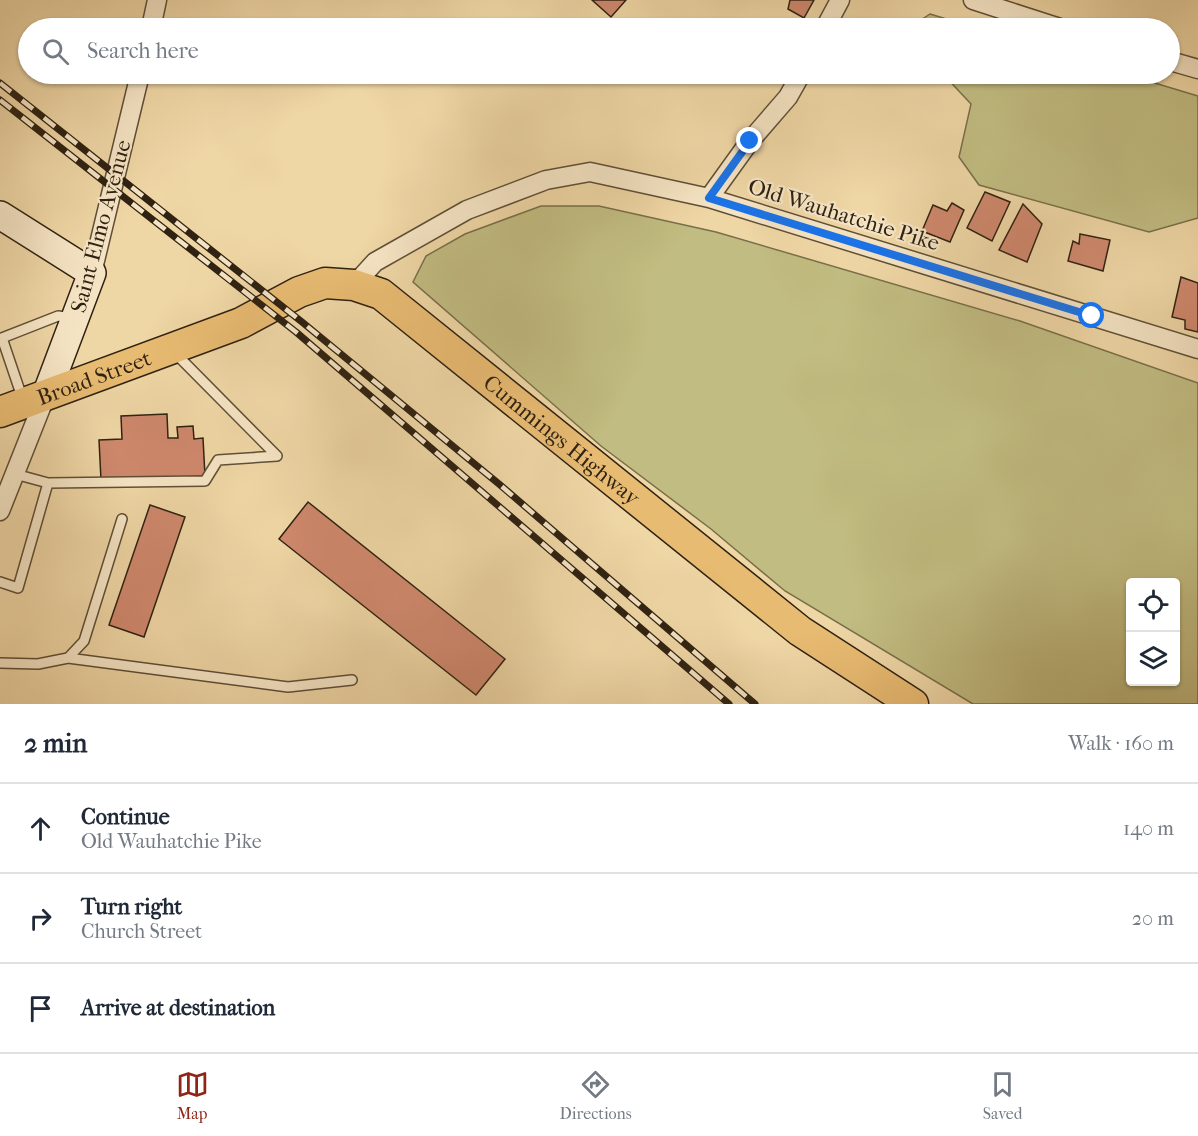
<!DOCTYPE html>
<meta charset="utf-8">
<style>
body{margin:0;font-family:"IM FELL French Canon",serif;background:#f6f6f7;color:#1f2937}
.controls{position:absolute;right:18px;bottom:18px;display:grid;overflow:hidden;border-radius:6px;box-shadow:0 2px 4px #0004}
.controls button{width:54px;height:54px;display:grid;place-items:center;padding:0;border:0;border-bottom:2px solid #e0e1e3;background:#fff;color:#1f2937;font:30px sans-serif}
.stop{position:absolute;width:18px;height:18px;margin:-14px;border:4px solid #1a73e8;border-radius:50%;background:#fff}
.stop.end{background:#1a73e8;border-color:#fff;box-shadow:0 2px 6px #0008}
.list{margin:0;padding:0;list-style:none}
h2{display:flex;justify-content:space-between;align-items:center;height:78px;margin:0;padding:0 24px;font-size:26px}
h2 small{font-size:20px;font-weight:400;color:#747a83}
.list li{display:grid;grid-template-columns:39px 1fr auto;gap:18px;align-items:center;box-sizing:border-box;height:90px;padding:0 24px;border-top:2px solid #e0e1e3}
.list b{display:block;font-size:22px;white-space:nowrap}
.list p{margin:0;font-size:20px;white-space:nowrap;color:#747a83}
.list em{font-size:20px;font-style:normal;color:#747a83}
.icon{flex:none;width:33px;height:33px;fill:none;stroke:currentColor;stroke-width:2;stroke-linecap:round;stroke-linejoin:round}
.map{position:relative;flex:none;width:1198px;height:704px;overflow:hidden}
.search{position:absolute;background:#fff;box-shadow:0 2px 4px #0004;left:18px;right:18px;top:18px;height:66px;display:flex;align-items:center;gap:15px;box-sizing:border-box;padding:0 21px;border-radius:33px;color:#747a83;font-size:22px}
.sheet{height:348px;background:#fff}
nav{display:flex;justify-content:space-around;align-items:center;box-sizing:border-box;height:84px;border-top:2px solid #e0e1e3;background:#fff;font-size:16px;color:#747a83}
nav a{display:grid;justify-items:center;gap:3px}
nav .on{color:#8f2418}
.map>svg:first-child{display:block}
</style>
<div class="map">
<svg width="1198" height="704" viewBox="0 0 1198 704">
<rect width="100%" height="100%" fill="#efd6a5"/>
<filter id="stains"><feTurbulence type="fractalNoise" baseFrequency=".00333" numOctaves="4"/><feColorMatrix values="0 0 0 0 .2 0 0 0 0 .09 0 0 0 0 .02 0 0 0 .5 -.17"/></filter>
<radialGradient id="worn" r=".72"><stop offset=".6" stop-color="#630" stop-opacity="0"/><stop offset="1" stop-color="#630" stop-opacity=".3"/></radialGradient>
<path fill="#c1bc81" stroke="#786f4a" stroke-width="1.5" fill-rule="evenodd" d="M930,14l46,14h-67z
M943,74h182l73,22v122l-49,14 -170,-47 -20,-28 12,-53z
M541,206h58l117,26 304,89 178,62v321h-225l-188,-113 -74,-62 -110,-83 -188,-164 13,-26 39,-22zM1130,582h46v100h-46z"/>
<path fill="#cf886d" stroke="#2f2212" stroke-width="1.5" d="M592,0h34l-15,17z
M790,0h24l-10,18 -16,-9z
M985,192l25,10 -18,39 -25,-13z
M952,203l12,7 -14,32 -28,-11 11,-26 14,6z
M1023,204l19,20 -15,38 -28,-12z
M1080,234l30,6 -7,31 -35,-10 5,-20 6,3z
M1181,277l17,6v49l-13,-3v-9l-13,-3z
M167,414l1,24h10l-1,-11 16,-1 1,13 9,-1 2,38 -104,4 -2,-40 23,-1 -1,-23z
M308,502l197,157 -29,36 -197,-156z
M150,505l35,12 -41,120 -35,-12z"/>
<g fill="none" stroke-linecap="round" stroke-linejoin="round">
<defs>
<path id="lane" d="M23,400l-21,-62 56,-22 15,2
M48,483l157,-2 13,-21 59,-4 -102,-103
M0,582l18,6 30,-105 -33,-9
M68,658l220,29 64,-7
M0,663l38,1 30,-6 16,-17 38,-122"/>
<path id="street" d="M973,0l87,28
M151,28l6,-28
M825,28l15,-28
M1170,61l28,8
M709,198l41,-57 38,-44 13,-23
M92,273l48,-199
M354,285l21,-23 92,-52 79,-30 44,-8 119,26 489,151
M0,511l46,-116"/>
<path id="secondary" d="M0,215l92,58 -46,122"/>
<g id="primary">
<path id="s1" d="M0,412l241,-89 58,-31 26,-9 29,2 27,9 419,337 113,73"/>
</g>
</defs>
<use href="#lane" stroke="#5f4f37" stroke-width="12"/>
<use href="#street" stroke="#5f4f37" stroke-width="21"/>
<use href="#secondary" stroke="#2f2212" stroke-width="30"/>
<use href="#primary" stroke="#2f2212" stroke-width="33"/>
<use href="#lane" stroke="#f5e4c4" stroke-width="9"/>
<use href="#street" stroke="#f5e4c4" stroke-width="18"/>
<use href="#secondary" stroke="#f5e4c4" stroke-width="27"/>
<use href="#primary" stroke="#e8bb72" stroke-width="30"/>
<defs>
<path id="rail" d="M0,83l302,239 197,162 256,220
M0,100l296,232 433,372"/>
</defs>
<use href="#rail" stroke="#2f2212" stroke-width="7"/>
<use href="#rail" stroke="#f5e4c4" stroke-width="4.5" stroke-dasharray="14" stroke-linecap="butt"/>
</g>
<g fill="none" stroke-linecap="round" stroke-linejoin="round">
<path stroke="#1a73e8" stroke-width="8" d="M750,141l-41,57 383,118"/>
</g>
<g text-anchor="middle" stroke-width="4.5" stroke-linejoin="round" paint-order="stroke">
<g font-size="22" fill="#2f2212" stroke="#f5e4c4">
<text transform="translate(844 214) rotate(17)" y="8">Old Wauhatchie Pike</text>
<text transform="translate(100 226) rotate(-75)" y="8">Saint Elmo Avenue</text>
<text dy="8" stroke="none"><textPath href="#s1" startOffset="100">Broad Street</textPath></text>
<text dy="8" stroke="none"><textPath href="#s1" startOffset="640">Cummings Highway</textPath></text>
</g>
</g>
<rect width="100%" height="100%" filter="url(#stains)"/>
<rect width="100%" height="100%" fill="url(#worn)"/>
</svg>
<div class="controls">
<button><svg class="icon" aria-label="locate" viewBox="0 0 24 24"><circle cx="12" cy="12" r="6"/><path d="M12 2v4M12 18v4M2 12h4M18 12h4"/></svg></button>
<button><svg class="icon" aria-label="layers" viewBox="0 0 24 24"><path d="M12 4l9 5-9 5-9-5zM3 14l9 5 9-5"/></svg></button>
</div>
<div class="stop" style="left:1092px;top:316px"></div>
<div class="stop end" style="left:750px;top:141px"></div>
<div class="search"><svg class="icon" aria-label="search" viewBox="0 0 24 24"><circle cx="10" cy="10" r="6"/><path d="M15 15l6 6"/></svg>Search here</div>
</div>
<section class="sheet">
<h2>2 min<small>Walk · 160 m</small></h2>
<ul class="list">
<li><svg class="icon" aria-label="ahead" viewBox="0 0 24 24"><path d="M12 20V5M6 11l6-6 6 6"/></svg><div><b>Continue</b><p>Old Wauhatchie Pike</p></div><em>140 m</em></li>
<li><svg class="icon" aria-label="right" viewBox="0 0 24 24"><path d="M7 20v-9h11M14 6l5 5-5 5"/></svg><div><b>Turn right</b><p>Church Street</p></div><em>20 m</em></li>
<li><svg class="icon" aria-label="arrive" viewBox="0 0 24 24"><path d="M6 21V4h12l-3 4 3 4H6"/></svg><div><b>Arrive at destination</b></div></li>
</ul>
</section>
<nav>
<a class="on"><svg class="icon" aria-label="map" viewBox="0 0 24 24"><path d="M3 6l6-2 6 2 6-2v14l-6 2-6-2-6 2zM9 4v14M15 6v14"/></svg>Map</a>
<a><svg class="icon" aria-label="directions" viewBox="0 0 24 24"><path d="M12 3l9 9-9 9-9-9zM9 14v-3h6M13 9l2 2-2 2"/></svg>Directions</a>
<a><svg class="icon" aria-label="saved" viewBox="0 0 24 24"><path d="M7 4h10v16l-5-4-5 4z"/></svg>Saved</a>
</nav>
